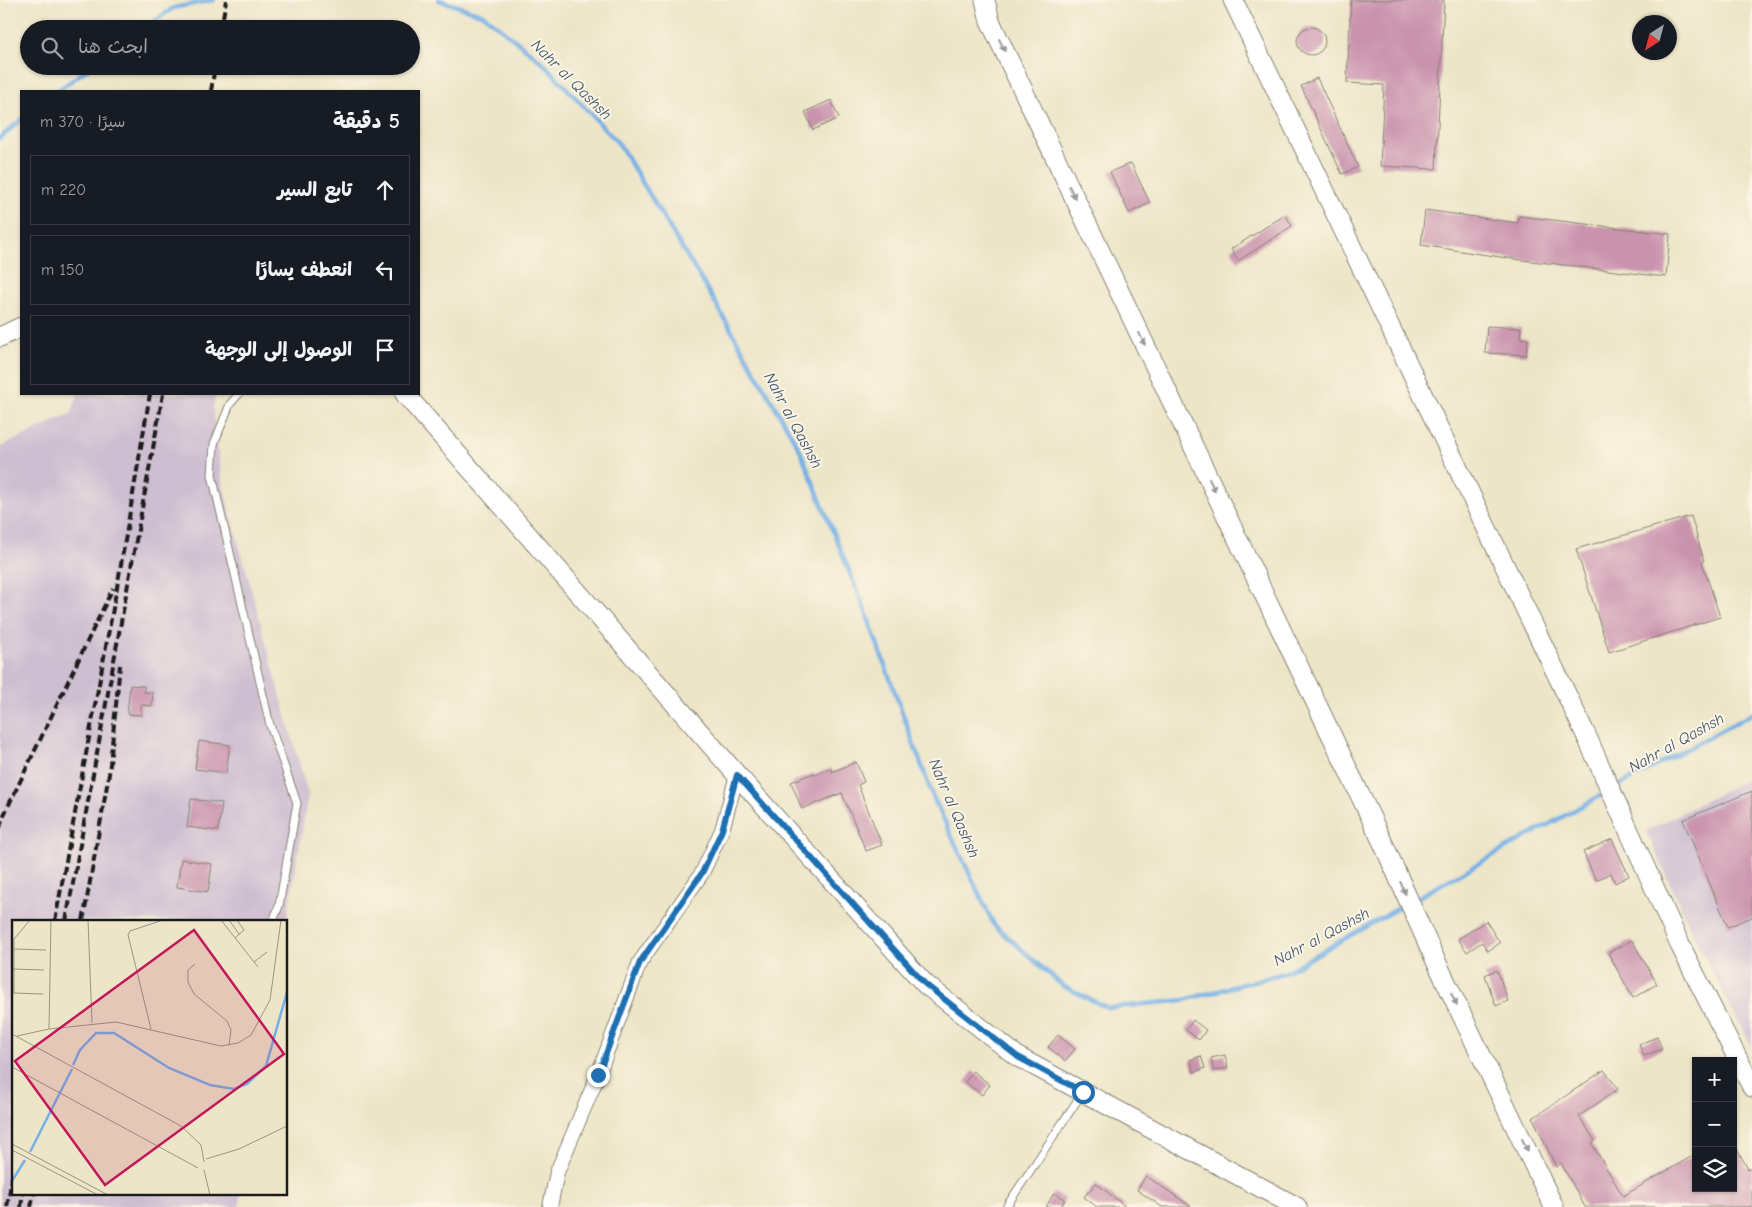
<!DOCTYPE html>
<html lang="ar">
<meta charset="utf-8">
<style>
body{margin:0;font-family:"Comic Neue","Playpen Sans Arabic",sans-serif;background:#20242c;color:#f1f3f6;direction:rtl}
.controls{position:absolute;right:15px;bottom:15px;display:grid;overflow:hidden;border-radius:0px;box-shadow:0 1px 4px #0004}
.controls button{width:45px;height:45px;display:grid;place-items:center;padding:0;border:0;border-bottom:1px solid #363941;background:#171b24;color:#f1f3f6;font:25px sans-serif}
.compass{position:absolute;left:1632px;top:15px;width:45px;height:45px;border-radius:50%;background:#171b24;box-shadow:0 1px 4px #0004;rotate:216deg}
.stop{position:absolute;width:15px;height:15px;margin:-11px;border:4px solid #1f6fb2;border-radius:50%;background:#fff}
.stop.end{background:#1f6fb2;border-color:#fff;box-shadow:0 1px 5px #0008}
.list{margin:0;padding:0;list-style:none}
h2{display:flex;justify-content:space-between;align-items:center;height:65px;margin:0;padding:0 20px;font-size:21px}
h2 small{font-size:16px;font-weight:400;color:#9ea1a6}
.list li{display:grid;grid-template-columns:32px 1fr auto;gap:15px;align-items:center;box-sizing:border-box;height:70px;margin:0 10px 10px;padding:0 10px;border:1px solid #363941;border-radius:0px}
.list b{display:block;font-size:19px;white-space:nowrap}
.list em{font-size:16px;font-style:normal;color:#9ea1a6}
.icon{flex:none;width:28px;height:28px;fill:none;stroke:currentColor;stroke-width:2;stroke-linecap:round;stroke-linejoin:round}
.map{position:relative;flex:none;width:1752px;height:1207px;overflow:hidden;direction:ltr}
.search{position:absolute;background:#171b24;box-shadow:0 1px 4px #0004;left:20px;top:20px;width:400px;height:55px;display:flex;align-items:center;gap:12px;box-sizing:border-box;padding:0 18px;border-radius:28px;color:#9ea1a6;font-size:19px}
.panel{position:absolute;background:#171b24;box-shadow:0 1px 4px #0004;left:20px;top:90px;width:400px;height:305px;border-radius:0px;direction:rtl}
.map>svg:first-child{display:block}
</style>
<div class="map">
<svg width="1752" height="1207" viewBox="0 0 1752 1207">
<rect width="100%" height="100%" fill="#fcf5e5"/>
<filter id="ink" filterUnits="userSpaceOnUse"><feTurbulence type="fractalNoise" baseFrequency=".02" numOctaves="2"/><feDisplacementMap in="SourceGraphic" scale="10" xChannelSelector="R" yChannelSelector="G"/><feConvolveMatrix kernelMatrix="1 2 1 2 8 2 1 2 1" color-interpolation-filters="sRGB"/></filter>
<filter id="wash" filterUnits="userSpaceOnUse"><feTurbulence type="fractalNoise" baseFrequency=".0096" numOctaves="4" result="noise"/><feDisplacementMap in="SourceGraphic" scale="20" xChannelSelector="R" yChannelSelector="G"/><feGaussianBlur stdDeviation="1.12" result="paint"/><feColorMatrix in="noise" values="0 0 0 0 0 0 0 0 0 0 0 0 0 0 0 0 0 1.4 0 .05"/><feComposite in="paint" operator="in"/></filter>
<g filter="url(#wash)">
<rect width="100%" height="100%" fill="#ece5c7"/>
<path fill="#cebed1" d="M78,394h138l-3,14 9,75 86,312 -22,129v-3h-272v272h227l-2,14h-239v-760l72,-34z
M1752,777v270l-53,-100 -53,-116z"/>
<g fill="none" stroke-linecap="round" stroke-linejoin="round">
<path stroke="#76b0e6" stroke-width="4.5" d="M439,0l45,15 59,48 76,81 100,165 81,141 65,160 68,187 61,128 69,61 45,22 76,-8 100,-27 122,-69
M144,29l29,-21 41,-8
M57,91l35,-25
M0,138l21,-18
M1614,788l138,-74
M1413,900l194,-108"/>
</g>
<g id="blocks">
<path fill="#c992ad" d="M1351,0h93l-8,169 -56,-3 4,-81 -37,-2z
M1297 41a14 14 0 1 1 28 0a14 14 0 1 1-28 0Z
M1317,78l41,89 -16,7 -41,-88z
M831,100l8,18 -26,12 -8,-18z
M1131,163l19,40 -21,10 -19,-41z
M1425,210l93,13 1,-7 151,18 -4,43 -152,-18 -93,-14z
M1285,215l7,11 -54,35 -7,-12z
M1487,326l34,2 -1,10 8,1 -2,16 -41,-2z
M1691,516l13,45 -2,1 18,55 -111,35 -33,-103z
M130,685l14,1v6l9,1 -1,13 -11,-1v10l-14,-1z
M199,741l31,4 -4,28 -31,-4z
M856,762l8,20 -6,3 24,60 -16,6 -24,-58 -40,16 -11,-27 23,-9v2l17,-7 1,4z
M1752,791v126l-24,10 -45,-107z
M191,799l31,4 -4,28 -31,-4z
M1612,839l17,37 -14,7 -4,-10 -15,7 -13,-28z
M181,859l31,5 -4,28 -31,-5z
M1486,921l14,22 -12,8 -6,-9 -15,10 -9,-13z
M1632,940l25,44 -24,14 -25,-45z
M1497,970l11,31 -12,5 -11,-31z
M1193,1020l13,10 -7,10 -13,-10z
M1058,1035l17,14 -10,12 -17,-14z
M1657,1037l5,12 -18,7 -5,-12z
M1225,1055l3,13 -14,3 -3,-13z
M1201,1056l4,12 -11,4 -4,-12z
M1604,1070l14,19 -39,27 16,25 -3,3 31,52 73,-42v34h37v-46l15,27 4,-2v40h-167l-24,-44 -5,4 -23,-49z
M973,1071l17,14 -8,10 -17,-13z
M1146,1176l46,31h-30l-25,-17z
M1096,1183l30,24h-29l-13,-10z
M1054,1193l11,6 -4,8h-15z"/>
</g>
</g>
<g filter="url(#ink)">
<use href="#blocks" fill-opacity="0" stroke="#848072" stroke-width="1"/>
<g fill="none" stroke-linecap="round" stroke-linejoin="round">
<defs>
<path id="lane" d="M239,394l-9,10 -16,40 -2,31 58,250 27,78 -18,103 -6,15
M1006,1207l77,-115"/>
<path id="street" d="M550,1207l7,-35 41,-97 42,-113 62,-89 20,-43 15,-55"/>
<path id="secondary" d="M985,0l5,21 393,822 50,112 121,252
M1233,0l353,735 94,210 72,142
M0,337l21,-10
M405,394l332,381 188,209 93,73 279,150"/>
</defs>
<use href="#lane" stroke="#848072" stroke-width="9"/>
<use href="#street" stroke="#848072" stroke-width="16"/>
<use href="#secondary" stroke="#848072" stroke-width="21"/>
<use href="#lane" stroke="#fff" stroke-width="7"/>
<use href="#street" stroke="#fff" stroke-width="14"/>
<use href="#secondary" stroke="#fff" stroke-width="19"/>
<path stroke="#1c1c1c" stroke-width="4" stroke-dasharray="8 4" stroke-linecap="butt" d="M221,29l5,-29
M211,91l4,-25
M0,828l2,-9 111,-231
M55,921l64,-345 31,-182
M66,921l97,-527
M83,921l26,-147 11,-109
M7,1207l7,-41
M21,1207l2,-14
M31,1207l3,-14"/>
</g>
<defs><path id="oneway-solid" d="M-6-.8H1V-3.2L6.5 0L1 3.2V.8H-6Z" transform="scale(1.25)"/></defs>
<g fill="#999">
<use href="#oneway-solid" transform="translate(1002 45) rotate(64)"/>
<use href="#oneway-solid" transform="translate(1072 192) rotate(64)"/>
<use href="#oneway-solid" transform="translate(1142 339) rotate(64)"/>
<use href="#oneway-solid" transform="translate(1212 485) rotate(64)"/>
<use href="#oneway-solid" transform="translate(1403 888) rotate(66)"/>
<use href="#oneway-solid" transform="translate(1454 999) rotate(64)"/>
<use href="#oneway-solid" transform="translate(1525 1145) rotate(64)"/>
</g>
</g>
<g fill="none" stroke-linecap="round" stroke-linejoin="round" filter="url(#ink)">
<path stroke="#1f6fb2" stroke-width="6" d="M598,1075l42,-113 62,-89 20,-43 15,-55 188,209 93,73 65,35"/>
</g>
<g text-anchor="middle" stroke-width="4" stroke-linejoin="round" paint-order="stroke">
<g font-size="16" font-style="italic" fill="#40576d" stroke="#fcf5e5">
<text transform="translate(572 79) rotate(45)" y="6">Nahr al Qashsh</text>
<text transform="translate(794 420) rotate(62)" y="6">Nahr al Qashsh</text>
<text transform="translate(1676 742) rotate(-29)" y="6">Nahr al Qashsh</text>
<text transform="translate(955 808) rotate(67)" y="6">Nahr al Qashsh</text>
<text transform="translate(1321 936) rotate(-28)" y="6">Nahr al Qashsh</text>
</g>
</g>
<g transform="translate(12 920)">
<rect width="275" height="275" fill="#ece5c7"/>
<path fill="none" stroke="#76b0e6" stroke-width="2.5" d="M61,145l7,-15 16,-17h18l55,35 41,17 24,4 13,-5 19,-18 21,-74M18,232l42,-83M0,261l13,-21"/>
<path fill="none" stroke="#999583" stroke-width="1" d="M76,0l4,103M209,0l37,47M217,0l10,14M223,18l9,-8 -7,-10M2,19l16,-19M2,29l32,1M242,42l13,-10M183,44l-7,6v12l6,12 33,27 4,9 -2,15M0,49l32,1M1,73l30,1M2,73v-54M37,109l2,-109M139,109l-23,-94 2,-4 33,-11M0,114l169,92 20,19 3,17M5,116l32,-7 67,-7 105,24 17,-3 13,-8 19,-35 11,-80M0,147l186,101M0,224l96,51M0,230l86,45M194,239l33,-10 48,-23M192,250l6,25"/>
<path fill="#c2185b" fill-opacity="0.15" stroke="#c2185b" stroke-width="2.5" d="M182,10l90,124 -179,131 -90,-124z"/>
<rect width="275" height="275" fill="none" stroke="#1c1c1c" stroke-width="2.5"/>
</g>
</svg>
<div class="controls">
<button>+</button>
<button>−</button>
<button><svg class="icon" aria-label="layers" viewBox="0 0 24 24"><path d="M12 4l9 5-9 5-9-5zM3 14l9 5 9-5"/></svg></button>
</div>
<svg class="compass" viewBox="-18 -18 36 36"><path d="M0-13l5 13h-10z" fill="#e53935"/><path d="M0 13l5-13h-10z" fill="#9ea1a6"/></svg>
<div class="stop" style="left:1083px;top:1092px"></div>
<div class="stop end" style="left:598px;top:1075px"></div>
<div class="search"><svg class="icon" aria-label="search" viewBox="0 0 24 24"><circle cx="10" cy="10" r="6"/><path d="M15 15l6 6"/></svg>ابحث هنا</div>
<section class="panel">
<h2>5 دقيقة<small>سيرًا · 370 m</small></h2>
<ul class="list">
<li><svg class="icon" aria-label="ahead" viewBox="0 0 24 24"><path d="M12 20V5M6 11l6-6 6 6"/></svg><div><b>تابع السير</b></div><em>220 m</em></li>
<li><svg class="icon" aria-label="left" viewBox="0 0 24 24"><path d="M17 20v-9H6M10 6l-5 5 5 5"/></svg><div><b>انعطف يسارًا</b></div><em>150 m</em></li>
<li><svg class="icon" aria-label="arrive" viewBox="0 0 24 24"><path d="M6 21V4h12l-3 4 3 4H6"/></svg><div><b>الوصول إلى الوجهة</b></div></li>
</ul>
</section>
</div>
